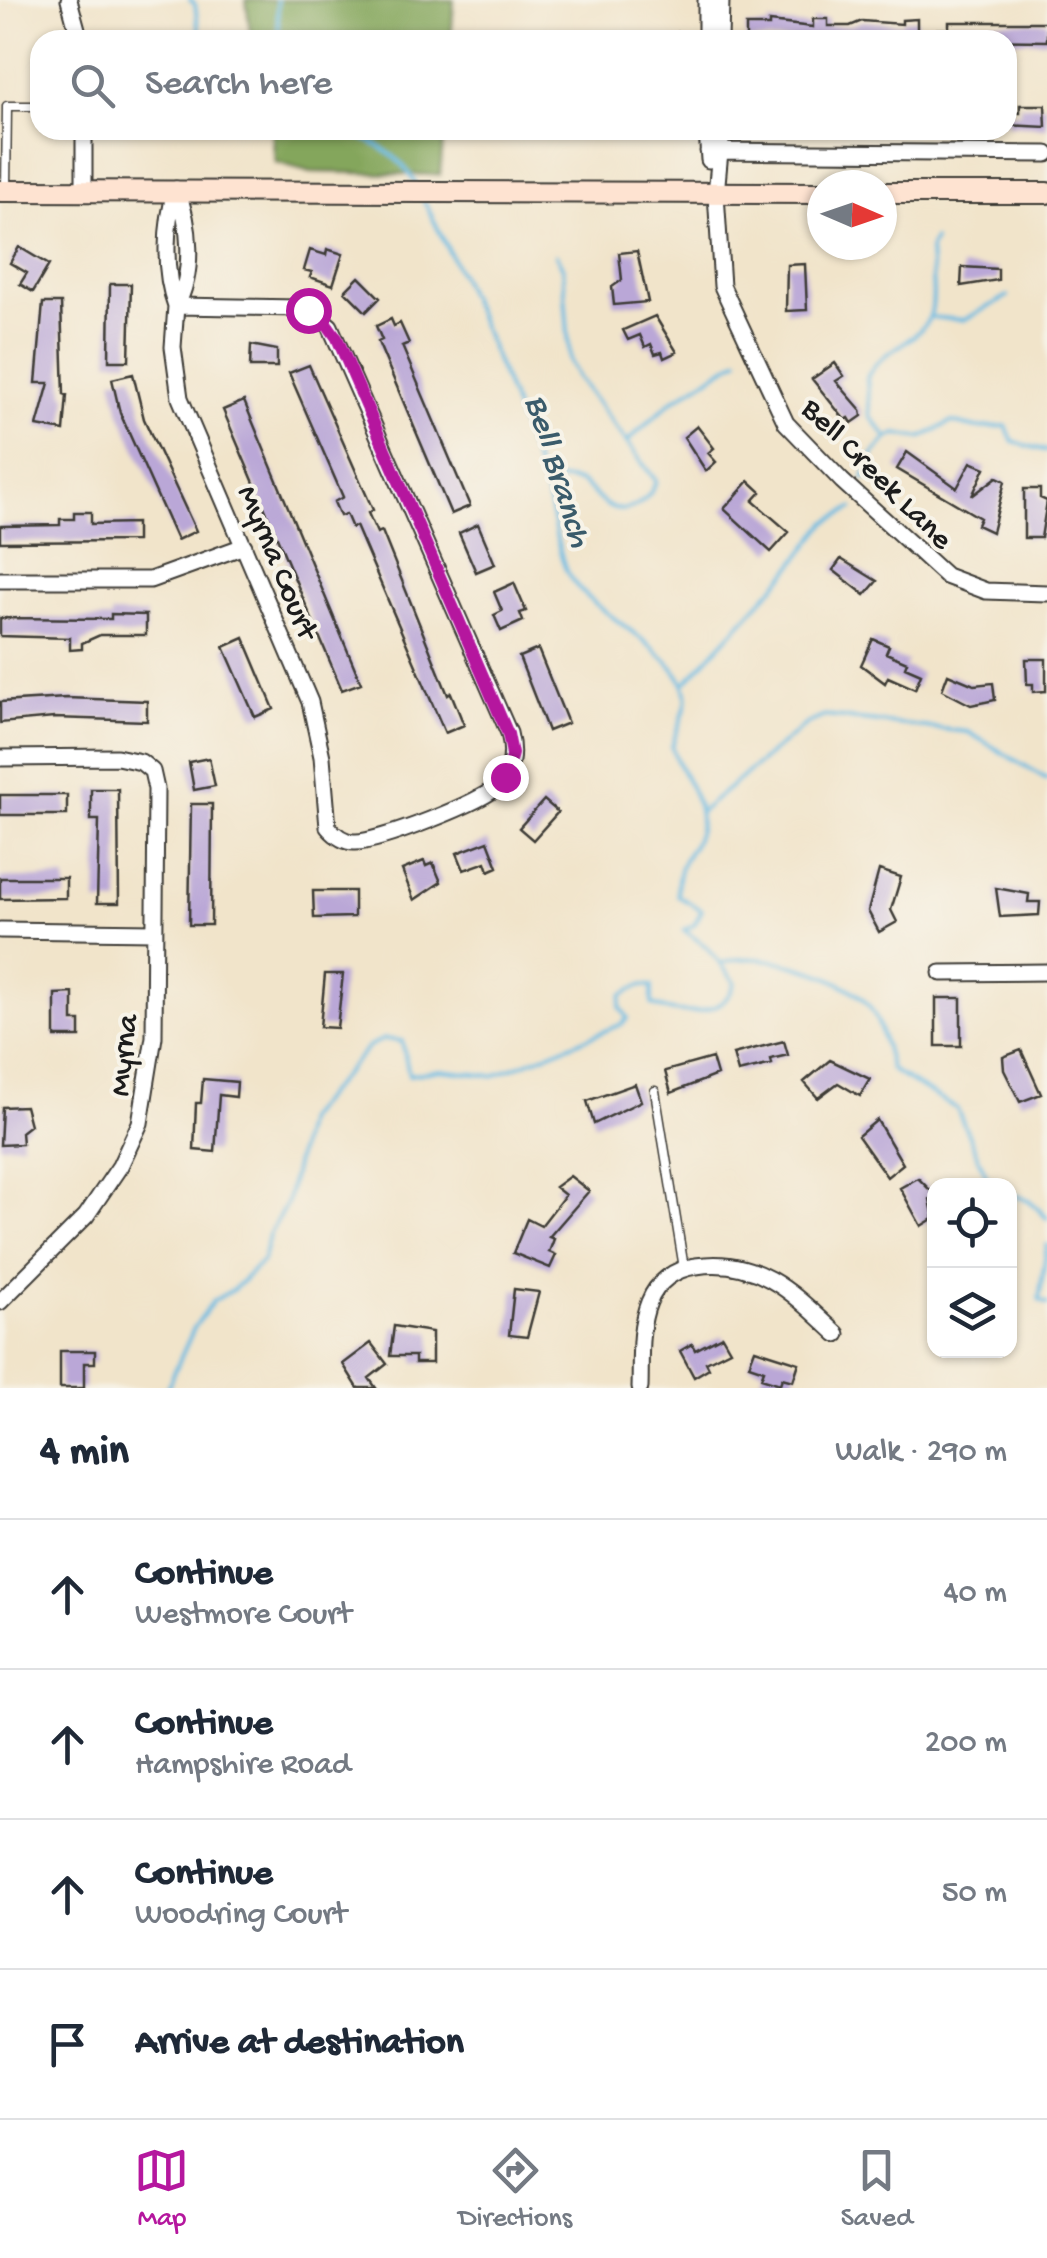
<!DOCTYPE html>
<meta charset="utf-8">
<style>
body{margin:0;font-family:"Gochi Hand",sans-serif;background:#f2f2f3;color:#1f2937}
.controls{position:absolute;right:30px;bottom:30px;display:grid;overflow:hidden;border-radius:20px;box-shadow:0 2px 8px #0004}
.controls button{width:90px;height:90px;display:grid;place-items:center;padding:0;border:0;border-bottom:2px solid #e0e1e3;background:#fff;color:#1f2937;font:50px sans-serif}
.compass{position:absolute;left:807px;top:170px;width:90px;height:90px;border-radius:50%;background:#fff;box-shadow:0 2px 8px #0004;rotate:92deg}
.stop{position:absolute;width:30px;height:30px;margin:-22px;border:8px solid #b5179e;border-radius:50%;background:#fff}
.stop.end{background:#b5179e;border-color:#fff;box-shadow:0 2px 10px #0008}
.list{margin:0;padding:0;list-style:none}
h2{display:flex;justify-content:space-between;align-items:center;height:130px;margin:0;padding:0 40px;font-size:42px}
h2 small{font-size:32px;font-weight:400;color:#747a83}
.list li{display:grid;grid-template-columns:65px 1fr auto;gap:30px;align-items:center;box-sizing:border-box;height:150px;padding:0 40px;border-top:2px solid #e0e1e3}
.list b{display:block;font-size:38px;white-space:nowrap}
.list p{margin:0;font-size:32px;white-space:nowrap;color:#747a83}
.list em{font-size:32px;font-style:normal;color:#747a83}
.icon{flex:none;width:55px;height:55px;fill:none;stroke:currentColor;stroke-width:2;stroke-linecap:round;stroke-linejoin:round}
.map{position:relative;flex:none;width:1047px;height:1388px;overflow:hidden}
.search{position:absolute;background:#fff;box-shadow:0 2px 8px #0004;left:30px;right:30px;top:30px;height:110px;display:flex;align-items:center;gap:25px;box-sizing:border-box;padding:0 35px;border-radius:30px;color:#747a83;font-size:38px}
.sheet{height:730px;background:#fff}
nav{display:flex;justify-content:space-around;align-items:center;box-sizing:border-box;height:140px;border-top:2px solid #e0e1e3;background:#fff;font-size:28px;color:#747a83}
nav a{display:grid;justify-items:center;gap:5px}
nav .on{color:#b5179e}
.map>svg:first-child{display:block}
</style>
<div class="map">
<svg width="1047" height="1388" viewBox="0 0 1047 1388">
<rect width="100%" height="100%" fill="#f7f3e8"/>
<filter id="ink" filterUnits="userSpaceOnUse"><feTurbulence type="fractalNoise" baseFrequency=".01" numOctaves="2"/><feDisplacementMap in="SourceGraphic" scale="20" xChannelSelector="R" yChannelSelector="G"/><feConvolveMatrix kernelMatrix="1 2 1 2 8 2 1 2 1" color-interpolation-filters="sRGB"/></filter>
<filter id="wash" filterUnits="userSpaceOnUse"><feTurbulence type="fractalNoise" baseFrequency=".0048" numOctaves="4" result="noise"/><feDisplacementMap in="SourceGraphic" scale="40" xChannelSelector="R" yChannelSelector="G"/><feGaussianBlur stdDeviation="2.25" result="paint"/><feColorMatrix in="noise" values="0 0 0 0 0 0 0 0 0 0 0 0 0 0 0 0 0 1.4 0 .05"/><feComposite in="paint" operator="in"/></filter>
<g filter="url(#wash)">
<rect width="100%" height="100%" fill="#f1e4ca"/>
<path fill="#84a65c" stroke="#50613c" stroke-width="2.5" d="M246,0h208l-3,40h-200z
M272,130h172l-4,45 -129,-3 -36,-10z"/>
<g fill="none" stroke-linecap="round" stroke-linejoin="round">
<path stroke="#66bae2" stroke-width="4" d="M190,0l5,4 5,36
M277,0l2,40
M337,130c31,7 63,24 78,53
M929,317l35,3 44,-24
M888,438l-18,-22 -3,-38c11,-28 48,-33 62,-60 8,-17 1,-51 1,-71l4,-7
M628,441l44,-40 67,-42
M864,479l10,-26 14,-15 8,-4 25,4 30,-16 26,6 29,-2 7,16 34,9
M543,486c12,-6 25,-9 39,-2 9,5 15,15 24,21 20,13 44,-4 50,-24l-78,-103 -8,-17 -7,-93 -7,-13
M685,683l102,-110 39,-50 27,-15
M700,812l106,-88 19,-8 143,16 79,47
M722,963c35,-15 112,10 140,35 19,17 22,50 29,72l66,39 34,77
M1010,1194l19,6 18,18
M1047,1245l-8,55 8,4
M167,1388l27,-60 19,-27 21,-12 29,-29 6,-25 18,-33 18,-83 64,-73 15,-7 18,2 7,34 31,-5 53,6 129,-52 6,-6 -8,-11 2,-12 19,-10 11,1v18c26,14 75,12 83,-22l-27,-34 -24,-18 10,-5 8,-15 -24,-14c-4,-42 20,-43 22,-74 1,-25 -22,-51 -28,-75 3,-14 11,-29 14,-43 9,-47 -97,-90 -118,-130 -12,-23 -13,-56 -22,-80 -35,-101 -73,-199 -122,-293"/>
</g>
<g id="blocks">
<path fill="#baa7d7" d="M813,19h15v7h22l12,-5 40,3v-4l15,-1v21h-171v-14h23v-4l44,5z
M949,22h98v19l-111,-1 1,-11h12z
M1020,105h25l1,22 -39,-2v-12h13z
M19,247l30,18 -16,27 -13,-8 7,-11 -17,-10z
M327,249l16,5 -10,31 -23,-8 2,-5 -8,-2 6,-20 16,5z
M637,251l11,51 -34,3 -2,-18 10,-7 -3,-27z
M805,264l2,46 -21,1 1,-46z
M962,267l36,2v11l-37,6z
M359,277l21,21 -14,14 -21,-21z
M110,284h21l-2,77h-20z
M43,303h18l3,91 3,1 -3,36 -27,-5 12,-43h-13z
M655,316l22,36 -13,6 -2,-6 -7,2 -4,-10 -6,3 -5,-12 -12,5 -5,-10z
M391,319l3,7 6,-3 9,20 -7,3 68,160 -19,8 -73,-172 4,-2 -6,-14z
M251,345l26,5v17h-27z
M835,363l9,13 -8,5 25,29 1,6 -10,7 -3,-5 -4,2 -33,-41z
M309,365l64,145 -5,3 9,20 5,-2 66,164 3,-2 13,32 -19,8 -89,-207 -4,2 -6,-14 -6,2 -6,-14 9,-5 -54,-124z
M133,374l11,45 52,112 -19,9 -57,-127 -8,-34z
M244,401l117,282 -19,7 -119,-280z
M697,426l17,22 -6,5 8,9 -10,9 -22,-34z
M907,452l50,36 14,-26 14,6 -13,28 25,-19 8,4 -13,51 -15,-7 3,-7 -83,-49z
M749,481l12,11 -8,9 36,31 -18,20 -47,-43z
M1024,489h16v9l7,3 -6,37h-17z
M74,512h17v12l45,-1v18l-136,1v-16l60,-1v-6h14z
M478,524l17,40 -19,8 -17,-39z
M841,559l36,22 -12,14 -32,-25z
M514,583l12,28 -6,2 3,8 -22,10 -7,-16 8,-4 -8,-19z
M111,614l35,1v20h-46l-18,8v6l-12,1v-12l-70,-2v-18l111,1z
M244,638l30,71 -19,8 -31,-70z
M873,639l16,7 -3,7 21,9 -2,5 16,7 -6,15 -27,-12 -3,6 -24,-18z
M538,649l30,74 -20,8 -29,-74z
M1026,659h20v32l-13,1v-8h-6z
M948,674l26,11 19,-2 2,17 -24,5 -8,-4 -21,-11z
M66,698l81,3v20l-93,-3 -54,5v-21z
M209,758l6,28 -21,4 -5,-28z
M91,789h27l1,114h-22l2,-83h-8z
M0,795h67v20h-67z
M544,800l14,12 -25,28 -14,-12z
M191,804h21l-1,121h-22z
M488,841l10,26 -9,4 -3,-9 -22,8 -7,-17z
M424,861l2,5 7,-3 8,19 -27,18 -12,-30z
M879,870l22,7 -10,33 6,12 -18,10 -11,-21z
M0,878h66v20l-66,1z
M996,888l33,6 -1,8h12l-1,13 -39,2z
M313,891h41v26l-40,1z
M325,974h18l-6,54 -17,-1z
M73,993v28h7v16h-25v-43z
M936,998h25v48h-25z
M784,1041l4,14 -17,4 1,5 -34,8 -5,-18z
M1021,1050l20,44 -21,8 -16,-32 -1,-13z
M712,1058l5,17 -46,18 -6,-22z
M830,1060l40,19 -10,17 -22,-13 -20,15 -14,-16z
M203,1079l34,3 -1,15 -17,-2 -4,57 -21,-2 2,-47h5z
M635,1084l6,17 -47,23 -7,-23z
M25,1106l5,19 -9,7 1,12 -22,1 2,-38z
M877,1120l26,44 -16,13 -29,-41z
M570,1176l19,15 -40,46 5,2 -5,13 7,3 -6,13 -37,-15 14,-34 14,7 24,-31 -10,-8z
M918,1178l16,16 -4,5 4,19 -13,8 -21,-38z
M514,1289l25,3 -12,45 -18,-2z
M394,1326l38,6v31h-17v-7h-25z
M722,1336l8,14 -24,12 3,6 -15,9 -14,-26 12,-7 3,6z
M371,1343l16,21 -18,14 7,10h-18l-15,-24z
M755,1349l44,14 -6,18 -11,-3 -2,6 -19,-6 3,-8 -15,-5z
M60,1351h35v12h-11v25h-24z"/>
</g>
</g>
<g filter="url(#ink)">
<use href="#blocks" fill-opacity="0" stroke="#3c3a36" stroke-width="2.5"/>
<g fill="none" stroke-linecap="round" stroke-linejoin="round">
<defs>
<path id="lane" d="M6,188l1,-82h33
M655,1091l29,177"/>
<path id="street" d="M69,0l11,40
M679,40h41l1,-40
M706,40v-40
M707,130l2,30
M722,130l-6,64 6,92 64,137 56,58 104,95 40,15 61,2
M708,151l339,3
M176,189c15,35 19,83 0,117 -13,-35 -11,-82 0,-117z
M84,192v-62
M176,306l122,2 17,6 15,12 179,407c5,19 4,37 -10,52 -14,16 -124,59 -145,57 -11,0 -19,-7 -26,-15l-6,-70 -12,-55 -130,-304 -7,-51z
M0,580h150l94,-34
M0,758l117,-1 24,5 11,9 4,18 -2,248 -14,86 -20,43 -34,50 -86,86
M0,930l154,2
M941,973l106,-1
M640,1388c1,-28 -2,-59 9,-86 8,-20 25,-33 47,-36 62,-10 99,29 141,68"/>
<path id="secondary" d="M0,191l822,2
M882,193h165"/>
</defs>
<use href="#lane" stroke="#3c3a36" stroke-width="11"/>
<use href="#street" stroke="#3c3a36" stroke-width="19"/>
<use href="#secondary" stroke="#3c3a36" stroke-width="24"/>
<use href="#lane" stroke="#fff" stroke-width="8"/>
<use href="#street" stroke="#fff" stroke-width="15"/>
<use href="#secondary" stroke="#fee3d1" stroke-width="20"/>
</g>
</g>
<g fill="none" stroke-linecap="round" stroke-linejoin="round" filter="url(#ink)">
<path stroke="#b5179e" stroke-width="12" d="M308,310l16,10 13,18 171,396 4,20 -7,23"/>
</g>
<g text-anchor="middle" stroke-width="8" stroke-linejoin="round" paint-order="stroke">
<g font-size="32" fill="#1c1c1c" stroke="#f7f3e8">
<text transform="translate(879 472) rotate(45)" y="11">Bell Creek Lane</text>
<text transform="translate(280 561) rotate(67)" y="11">Myrna Court</text>
<text transform="translate(121 1055) rotate(-84)" y="11">Myrna</text>
</g>
<g font-size="35" font-style="italic" fill="#3a5b6b" stroke="#f7f3e8">
<text transform="translate(561 470) rotate(73)" y="12">Bell Branch</text>
</g>
</g>
</svg>
<div class="controls">
<button><svg class="icon" aria-label="locate" viewBox="0 0 24 24"><circle cx="12" cy="12" r="6"/><path d="M12 2v4M12 18v4M2 12h4M18 12h4"/></svg></button>
<button><svg class="icon" aria-label="layers" viewBox="0 0 24 24"><path d="M12 4l9 5-9 5-9-5zM3 14l9 5 9-5"/></svg></button>
</div>
<svg class="compass" viewBox="-18 -18 36 36"><path d="M0-13l5 13h-10z" fill="#e53935"/><path d="M0 13l5-13h-10z" fill="#747a83"/></svg>
<div class="stop" style="left:308px;top:310px"></div>
<div class="stop end" style="left:505px;top:777px"></div>
<div class="search"><svg class="icon" aria-label="search" viewBox="0 0 24 24"><circle cx="10" cy="10" r="6"/><path d="M15 15l6 6"/></svg>Search here</div>
</div>
<section class="sheet">
<h2>4 min<small>Walk · 290 m</small></h2>
<ul class="list">
<li><svg class="icon" aria-label="ahead" viewBox="0 0 24 24"><path d="M12 20V5M6 11l6-6 6 6"/></svg><div><b>Continue</b><p>Westmore Court</p></div><em>40 m</em></li>
<li><svg class="icon" aria-label="ahead" viewBox="0 0 24 24"><path d="M12 20V5M6 11l6-6 6 6"/></svg><div><b>Continue</b><p>Hampshire Road</p></div><em>200 m</em></li>
<li><svg class="icon" aria-label="ahead" viewBox="0 0 24 24"><path d="M12 20V5M6 11l6-6 6 6"/></svg><div><b>Continue</b><p>Woodring Court</p></div><em>50 m</em></li>
<li><svg class="icon" aria-label="arrive" viewBox="0 0 24 24"><path d="M6 21V4h12l-3 4 3 4H6"/></svg><div><b>Arrive at destination</b></div></li>
</ul>
</section>
<nav>
<a class="on"><svg class="icon" aria-label="map" viewBox="0 0 24 24"><path d="M3 6l6-2 6 2 6-2v14l-6 2-6-2-6 2zM9 4v14M15 6v14"/></svg>Map</a>
<a><svg class="icon" aria-label="directions" viewBox="0 0 24 24"><path d="M12 3l9 9-9 9-9-9zM9 14v-3h6M13 9l2 2-2 2"/></svg>Directions</a>
<a><svg class="icon" aria-label="saved" viewBox="0 0 24 24"><path d="M7 4h10v16l-5-4-5 4z"/></svg>Saved</a>
</nav>
